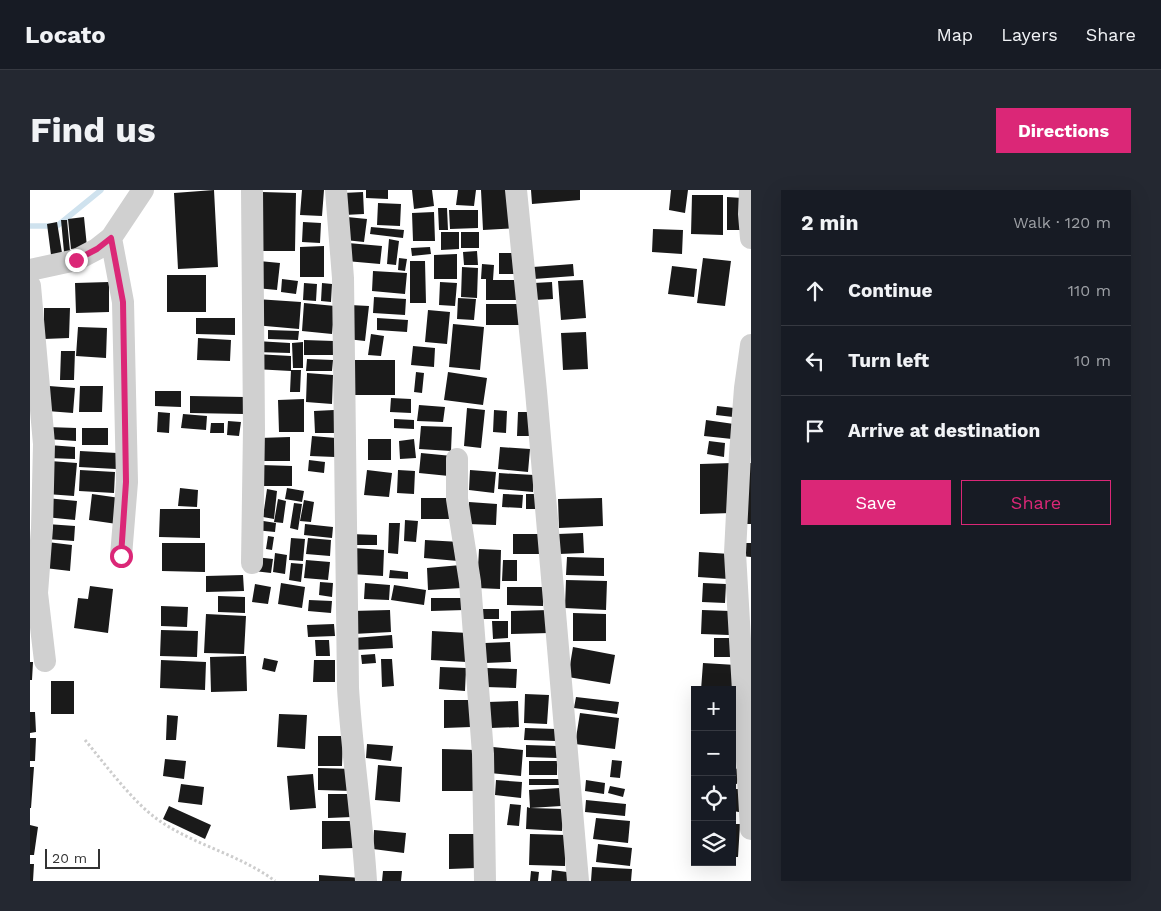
<!DOCTYPE html>
<meta charset="utf-8">
<style>
body{margin:0;font-family:"Work Sans",sans-serif;background:#242831;color:#f1f3f6}
.controls{position:absolute;right:15px;bottom:15px;display:grid;overflow:hidden;border-radius:0px;box-shadow:0 5px 20px #0002}
.controls button{width:45px;height:45px;display:grid;place-items:center;padding:0;border:0;border-bottom:1px solid #363941;background:#171b24;color:#f1f3f6;font:25px sans-serif}
.scale{position:absolute;left:15px;bottom:12px;width:55px;box-sizing:border-box;padding-left:5px;border:2px solid #333;border-top:0;font-size:14px;line-height:18px;white-space:nowrap;color:#333;-webkit-text-stroke:4px #fff;paint-order:stroke}
.stop{position:absolute;width:15px;height:15px;margin:-11px;border:4px solid #db2777;border-radius:50%;background:#fff}
.stop.end{background:#db2777;border-color:#fff;box-shadow:0 1px 5px #0008}
.list{margin:0;padding:0;list-style:none}
h2{display:flex;justify-content:space-between;align-items:center;height:65px;margin:0;padding:0 20px;font-size:21px}
h2 small{font-size:16px;font-weight:400;color:#9ea1a6}
.list li{display:grid;grid-template-columns:32px 1fr auto;gap:15px;align-items:center;box-sizing:border-box;height:70px;padding:0 20px;border-top:1px solid #363941}
.list b{display:block;font-size:19px;white-space:nowrap}
.list em{font-size:16px;font-style:normal;color:#9ea1a6}
.actions{display:flex;gap:10px;padding:15px 20px}
.actions a{flex:1;padding:11px 0;border:1px solid #db2777;border-radius:0px;text-align:center;font-size:18px;color:#db2777}
.actions .main{background:#db2777;color:#fff}
.icon{flex:none;width:28px;height:28px;fill:none;stroke:currentColor;stroke-width:2;stroke-linecap:round;stroke-linejoin:round}
.map{position:relative;flex:none;width:721px;height:691px;overflow:hidden;border-radius:0px}
header{display:flex;align-items:center;gap:30px;box-sizing:border-box;height:70px;padding:0 25px;background:#171b24;border-bottom:1px solid #363941}
header strong{font-size:24px}
nav{display:flex;gap:28px;margin-inline-start:auto;font-size:18px}
.intro{display:flex;align-items:center;justify-content:space-between;box-sizing:border-box;height:120px;padding:0 30px}
h1{margin:0;font-size:35px}
.button{padding:12px 22px;border-radius:0px;background:#db2777;color:#fff;font-size:18px;font-weight:700}
main{display:flex;gap:30px;padding:0 30px}
aside{flex:1;background:#171b24;border-radius:0px;box-shadow:0 5px 20px #0002}
.map>svg:first-child{display:block}
</style>
<header>
<strong>Locato</strong>
<nav><a>Map</a><a>Layers</a><a>Share</a></nav>
</header>
<div class="intro"><h1>Find us</h1><a class="button">Directions</a></div>
<main>
<div class="map">
<svg width="721" height="691" viewBox="0 0 721 691">
<rect width="100%" height="100%" fill="#fff"/>
<g fill="none" stroke-linecap="round" stroke-linejoin="round">
<path stroke="#cfe2ee" stroke-width="5.5" d="M0,36h27l44,-36"/>
</g>
<path fill="#1a1a1a" d="M184,0l4,77 -40,2 -4,-76z
M272,0h22l-2,26 -22,-1z
M336,0h22v9l-22,-1z
M382,0h20l2,16 -20,3z
M428,0h18l-2,16 -18,-1z
M451,0h35l3,38 -36,2z
M501,0h49v10l-48,4z
M641,0h17l-3,23 -16,-3z
M232,2l34,1 -1,58h-34z
M333,2l1,22 -20,1 -1,-22z
M662,5h31v40l-32,-1z
M697,7l15,1 -1,32h-14z
M348,13l23,1 -1,22 -23,-1z
M408,18h9l1,22h-9z
M419,20h29v18l-28,1z
M404,22l1,29h-22l-1,-28z
M54,27l3,30 -16,2 -3,-30z
M317,27l20,2 -3,23 -19,-2z
M31,30h6l3,31 -6,1z
M27,32l5,31 -11,2 -4,-31z
M273,32l18,1 -1,20 -18,-1z
M341,37l33,3 -1,8 -33,-4z
M623,39l30,1 -1,24 -30,-2z
M411,42h18v17l-18,1z
M431,42h18v16h-18z
M359,49l10,2 -3,24 -9,-1z
M318,53l34,3 -2,18 -34,-3z
M294,56v31h-24v-30z
M400,57l1,7 -19,2 -1,-8z
M447,61l1,14h-14l-1,-13z
M469,63h17v21h-17z
M427,64v25h-23v-24z
M369,68l8,1 -2,12 -7,-1z
M673,68l28,3 -6,45 -28,-3z
M229,71l21,2 -3,27 -21,-2z
M380,71h15l1,42h-16z
M452,74l12,1 -1,15h26v20h-33v-21h-5z
M543,74l1,12 -40,3 -1,-12z
M642,76l25,3 -3,28 -26,-3z
M432,77l16,1 -1,30 -16,-1z
M343,81l34,2 -2,21 -33,-3z
M137,85h39v37h-39z
M252,89l16,2 -2,13 -15,-2z
M553,90l3,38 -25,2 -3,-39z
M79,92v30l-33,1 -1,-30z
M410,92l17,1 -2,23 -16,-1z
M522,92l1,17 -18,1 -1,-17z
M274,93l13,1 -1,17 -13,-1z
M292,93l10,1 -1,18 -10,-1z
M344,107l32,2 -1,16 -32,-2z
M428,108l18,1 -2,21 -17,-1z
M226,109l45,3 -2,27 -45,-4z
M274,113l31,3 -3,28 -30,-3z
M456,114h34v21h-34z
M320,115l19,1 -4,35 -18,-2z
M14,118h26l-1,30 -25,1z
M398,120l22,2 -3,32 -22,-2z
M166,128h39v17l-39,-1z
M347,128l31,2 -1,12 -30,-2z
M423,134l31,3 -4,43 -31,-3z
M48,137l29,1 -1,30 -30,-2z
M238,140l31,1 -1,9 -30,-1z
M556,142l2,37 -25,1 -2,-37z
M341,144l13,2 -3,20 -13,-1z
M168,148l33,2 -1,21 -33,-1z
M274,150l30,1v14h-30z
M226,151l34,2v10l-34,-1z
M273,152v26h-10l-1,-25z
M383,156l22,2 -1,19 -23,-2z
M31,161h14l-1,29h-14z
M225,164l36,2v15l-37,-2z
M277,169l26,1 -1,11h-26z
M322,170h43v35h-44z
M261,180h10l-1,22h-10z
M386,182l8,1 -2,20 -8,-1z
M418,182l39,6 -4,27 -39,-5z
M277,183l26,2 -1,29 -26,-2z
M19,196l26,2 -2,25 -26,-2z
M50,196h23l-1,26h-23z
M125,201h26v16l-26,-1z
M160,206l55,1 -1,17 -54,-1z
M361,208l20,1v14l-21,-1z
M274,209v33h-25l-1,-32z
M389,215l26,2 -2,15 -26,-1z
M687,216l17,2 -1,9 -17,-2z
M437,218l18,2 -4,38 -17,-2z
M304,220l1,23h-20l-1,-22z
M464,220l13,1 -1,22 -13,-1z
M128,222l12,1 -1,20 -12,-1z
M488,222h14l-1,24h-14z
M153,224l24,2 -1,14 -25,-2z
M364,229l20,1v9l-20,-1z
M676,230l28,4 -2,15 -28,-3z
M198,231l13,1 -2,14 -12,-1z
M181,233h13v10h-14z
M391,236l31,1 -1,24 -32,-2z
M17,237l29,1v13l-29,-2z
M52,238h26v17h-26z
M282,246l24,2 -1,19 -25,-1z
M260,247v24h-31v-23z
M338,249h23v21h-23z
M384,249l2,19 -16,1 -1,-18z
M679,251l16,2 -1,14 -17,-3z
M19,255l26,2v12l-27,-1z
M470,257l30,2 -2,23 -30,-3z
M50,261l37,2 -1,16 -37,-2z
M391,263l31,3 -3,20 -30,-3z
M279,270l16,2 -1,11 -16,-2z
M20,271l27,2 -3,33 -27,-2z
M702,273v50l-32,1v-50z
M714,273h7v61h-10z
M231,275l31,1v20h-31z
M50,280l35,2 -1,21 -35,-2z
M337,280l25,3 -3,24 -25,-2z
M368,280l17,1 -1,23 -17,-1z
M440,280l26,2 -2,21 -25,-3z
M469,283l35,2 -1,17 -35,-3z
M150,298l18,2 -1,17 -19,-1z
M257,298l17,3 -2,11 -17,-3z
M237,299l10,2 -3,28 -11,-2z
M62,304l28,4 -3,26 -28,-4z
M473,304l20,1 -1,13 -20,-1z
M496,304h11v15h-11z
M16,308l31,3 -2,19 -30,-3z
M391,308h29l-1,21h-28z
M572,308l1,28 -44,2 -1,-29z
M248,309l8,2 -3,22 -9,-1z
M274,310l10,2 -3,20 -11,-1z
M439,312l28,2 -1,21 -28,-1z
M264,313l8,1 -4,26 -8,-2z
M130,319h40v29l-41,-1z
M227,330l19,3 -1,9 -20,-2z
M375,330l13,1 -2,21 -12,-1z
M359,333h11l-2,31 -10,-1z
M17,334l28,2 -1,15 -28,-2z
M275,334l28,3 -1,11 -28,-3z
M553,343l1,20 -25,1 -1,-20z
M320,344l27,1v10h-27z
M483,344h28l-1,20h-27z
M238,346l6,1 -2,13 -6,-1z
M261,348l14,1 -2,22 -14,-1z
M278,348l23,2 -1,16 -24,-2z
M395,350l35,2 -2,19 -34,-3z
M17,352l25,3 -2,26 -25,-3z
M132,353h43v29l-43,-1z
M712,353h9v14l-10,-1z
M323,358l31,2 -1,26 -32,-2z
M449,359l22,1 -1,39 -23,-1z
M669,362l31,2 -2,25 -30,-2z
M245,363l12,2 -2,19 -12,-2z
M225,367l18,2 -2,14 -18,-2z
M537,367l37,1v18l-38,-1z
M276,370l24,2 -2,18 -24,-2z
M473,370h14v21h-15z
M261,373l12,1 -2,18 -12,-2z
M431,375l1,23 -34,2 -1,-22z
M360,380l18,2v7l-19,-1z
M213,385l1,16 -38,1v-16z
M536,390l41,1 -1,29 -41,-2z
M290,392l13,1 -1,14 -13,-2z
M251,393l24,4 -3,21 -24,-4z
M335,393l25,2 -1,15 -25,-1z
M673,393l23,1 -1,19 -23,-1z
M225,394l16,3 -3,17 -16,-2z
M364,395l32,5 -2,15 -33,-5z
M60,396l23,3 -5,44 -34,-5 4,-30 10,1z
M477,397h36v19l-36,-1z
M188,406l27,1v16l-27,-1z
M401,408h34v12l-34,1z
M279,410l23,1 -1,12 -23,-2z
M131,416l27,1 -1,20 -26,-1z
M452,419h17v10h-17z
M360,420l1,22 -38,2 -1,-23z
M520,420v23l-39,1v-23z
M672,420l28,1 -1,24 -28,-1z
M543,423l33,1v27h-33z
M176,424l40,2 -2,38 -40,-1z
M462,431h16v17l-15,1z
M304,434l1,12 -27,1 -1,-12z
M131,440l37,1 -1,26 -37,-1z
M402,441l36,2 -1,29 -36,-2z
M362,445l1,13 -39,2v-12z
M684,448h19v19h-19z
M285,450h14l1,16h-14z
M480,452l1,20 -26,1v-20z
M543,457l42,8 -5,29 -42,-7z
M345,464l1,9 -14,1 -1,-9z
M216,466l1,35 -36,1 -1,-35z
M234,468l14,3 -3,11 -13,-3z
M351,469h11l2,27 -12,1z
M131,470l45,2 -1,28 -45,-2z
M284,470h21v22h-22z
M0,472h3l-1,18h-2z
M673,473l33,2 -4,25h-31z
M410,477l26,1 -1,23 -26,-2z
M456,478l31,1 -1,19 -30,-1z
M21,491h23v33h-23z
M495,504l24,1 -2,29 -23,-1z
M546,507l43,5 -2,12 -43,-6z
M414,510h27v27l-27,1z
M488,511l1,26 -29,1 -2,-26z
M0,522h5l1,20 -6,1z
M550,523l39,5 -4,31 -40,-5z
M249,524l28,1 -2,34 -28,-2z
M137,525l11,1 -2,24h-10z
M495,538l31,1v12l-32,-1z
M288,546h25l-1,30h-24z
M0,548h6l-1,23h-5z
M702,553h7l-1,18 -6,-1z
M337,554l26,2 -2,15 -25,-3z
M496,555l31,1v12l-31,-1z
M463,557l30,3 -2,26 -31,-3z
M412,559l33,1v41h-33z
M135,569l21,2 -2,18 -21,-3z
M582,570l10,1 -2,17 -10,-1z
M499,571h28v14h-28z
M348,575l24,2 -2,35 -25,-2z
M0,577h4l-3,41h-1z
M288,578l35,1 -1,22 -34,-1z
M702,578l7,1 -2,15 -5,-1z
M283,584l3,34 -26,2 -3,-34z
M499,589h30v6h-30z
M466,590l26,2 -1,16 -26,-3z
M556,590l19,3 -1,11 -19,-3z
M151,594l23,3 -2,18 -24,-3z
M580,596l15,3 -2,8 -15,-4z
M530,598l1,18 -31,2 34,1 -2,22 -36,-2 1,-22 3,1 -1,-18z
M702,599h9l-2,23 -7,-1z
M298,604h24v23l-24,1z
M556,610l40,4 -1,12 -40,-4z
M480,614l11,1 -2,21 -12,-1z
M139,616l42,19 -6,14 -42,-20z
M566,628l34,3 -2,22 -35,-4z
M292,631h32v27l-32,1z
M702,634h8l-2,33h-6z
M0,635l8,2 -4,28h-4z
M344,640l32,3 -2,20 -31,-4z
M419,644h27v34l-27,1z
M500,644l36,1 -1,31 -36,-1z
M568,654l34,4 -2,18 -34,-4z
M0,674h4l-1,17h-3z
M562,677l40,2 -1,12h-40z
M522,680l15,2v9h-16z
M353,681h19l-1,10h-19z
M501,681l8,1 -1,9h-8z
M289,685l42,3 -1,3h-41z"/>
<g fill="none" stroke-linecap="round" stroke-linejoin="round">
<path stroke="#cdcdcd" stroke-width="3" stroke-dasharray="2.5 2.5" stroke-linecap="butt" d="M55,550c20,24 47,61 72,79 36,26 82,35 118,62"/>
<path stroke="#d0d0d0" stroke-width="22" d="M222,0l2,239 -2,134
M306,0l7,88 5,410c4,65 14,129 18,193
M486,0l20,201 42,490
M720,0l-1,24 2,24
M81,48l12,64 4,180 -6,74
M0,80l46,-10 21,-11 14,-11 32,-48
M0,96l14,158 -2,84 -5,65 8,68
M721,155l-6,43 -5,66 -5,99 16,276
M427,269v40l13,83 13,172 2,127"/>
</g>
<g fill="none" stroke-linecap="round" stroke-linejoin="round">
<path stroke="#db2777" stroke-width="6" d="M46,70l21,-11 14,-11 12,64 3,180 -5,74"/>
</g>
</svg>
<div class="controls">
<button>+</button>
<button>−</button>
<button><svg class="icon" aria-label="locate" viewBox="0 0 24 24"><circle cx="12" cy="12" r="6"/><path d="M12 2v4M12 18v4M2 12h4M18 12h4"/></svg></button>
<button><svg class="icon" aria-label="layers" viewBox="0 0 24 24"><path d="M12 4l9 5-9 5-9-5zM3 14l9 5 9-5"/></svg></button>
</div>
<div class="scale">20 m</div>
<div class="stop" style="left:91px;top:366px"></div>
<div class="stop end" style="left:46px;top:70px"></div>
</div>
<aside>
<h2>2 min<small>Walk · 120 m</small></h2>
<ul class="list">
<li><svg class="icon" aria-label="ahead" viewBox="0 0 24 24"><path d="M12 20V5M6 11l6-6 6 6"/></svg><div><b>Continue</b></div><em>110 m</em></li>
<li><svg class="icon" aria-label="left" viewBox="0 0 24 24"><path d="M17 20v-9H6M10 6l-5 5 5 5"/></svg><div><b>Turn left</b></div><em>10 m</em></li>
<li><svg class="icon" aria-label="arrive" viewBox="0 0 24 24"><path d="M6 21V4h12l-3 4 3 4H6"/></svg><div><b>Arrive at destination</b></div></li>
</ul>
<div class="actions"><a class="main">Save</a><a>Share</a></div>
</aside>
</main>
